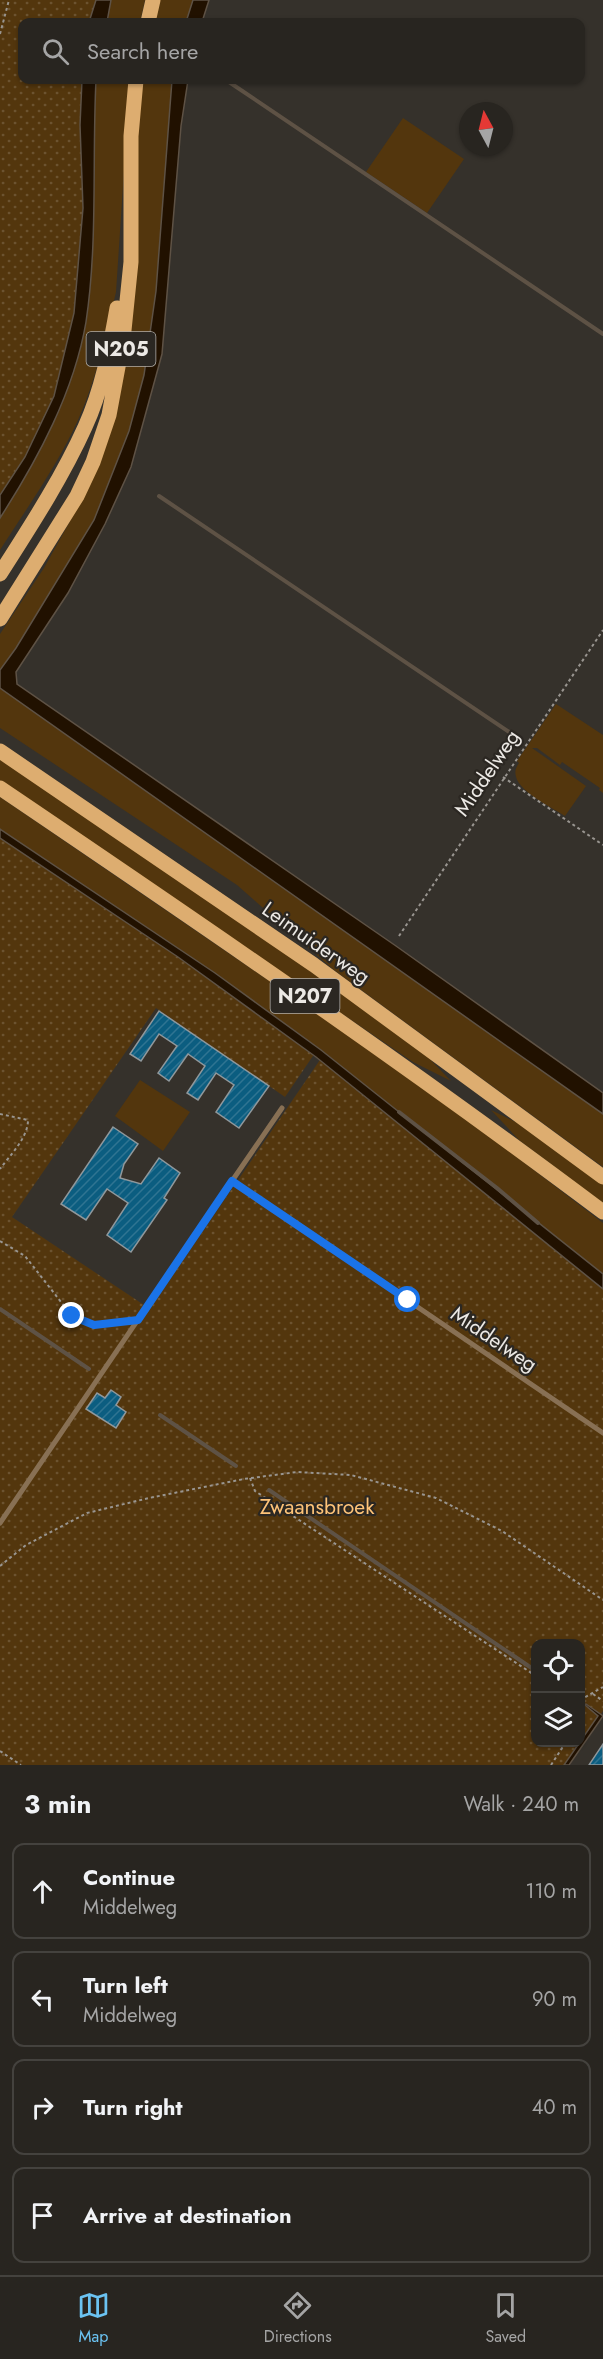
<!DOCTYPE html>
<meta charset="utf-8">
<style>
body{margin:0;font-family:Jost,sans-serif;background:#34312d;color:#f1f3f6}
.controls{position:absolute;right:18px;bottom:18px;display:grid;overflow:hidden;border-radius:12px;box-shadow:0 2px 4px #0004}
.controls button{width:54px;height:54px;display:grid;place-items:center;padding:0;border:0;border-bottom:2px solid #44423e;background:#282520;color:#f1f3f6;font:30px sans-serif}
.compass{position:absolute;left:459px;top:102px;width:54px;height:54px;border-radius:50%;background:#282520;box-shadow:0 2px 4px #0004;rotate:353deg}
.stop{position:absolute;width:18px;height:18px;margin:-14px;border:4px solid #1a73e8;border-radius:50%;background:#fff}
.stop.end{background:#1a73e8;border-color:#fff;box-shadow:0 2px 6px #0008}
.list{margin:0;padding:0;list-style:none}
h2{display:flex;justify-content:space-between;align-items:center;height:78px;margin:0;padding:0 24px;font-size:26px}
h2 small{font-size:20px;font-weight:400;color:#a5a5a5}
.list li{display:grid;grid-template-columns:39px 1fr auto;gap:18px;align-items:center;box-sizing:border-box;height:96px;margin:0 12px 12px;padding:0 12px;border:2px solid #44423e;border-radius:12px}
.list b{display:block;font-size:22px;white-space:nowrap}
.list p{margin:0;font-size:20px;white-space:nowrap;color:#a5a5a5}
.list em{font-size:20px;font-style:normal;color:#a5a5a5}
.icon{flex:none;width:33px;height:33px;fill:none;stroke:currentColor;stroke-width:2;stroke-linecap:round;stroke-linejoin:round}
.map{position:relative;flex:none;width:603px;height:1765px;overflow:hidden}
.search{position:absolute;background:#282520;box-shadow:0 2px 4px #0004;left:18px;right:18px;top:18px;height:66px;display:flex;align-items:center;gap:15px;box-sizing:border-box;padding:0 21px;border-radius:12px;color:#a5a5a5;font-size:22px}
.sheet{height:510px;background:#282520}
nav{display:flex;justify-content:space-around;align-items:center;box-sizing:border-box;height:84px;border-top:2px solid #44423e;background:#282520;font-size:16px;color:#a5a5a5}
nav a{display:grid;justify-items:center;gap:3px}
nav .on{color:#6bc3f2}
.map>svg:first-child{display:block}
</style>
<div class="map">
<svg width="603" height="1765" viewBox="0 0 603 1765">
<defs>
<pattern id="park-dots" width="8" height="8" patternUnits="userSpaceOnUse" patternTransform="scale(1.5)"><rect width="8" height="8" fill="#53360d"/><path d="M2 2h.1M6 6h.1" fill="none" stroke="#6c5330" stroke-width="1.8" stroke-linecap="round"/></pattern>
<pattern id="building-hatch" width="6" height="6" patternUnits="userSpaceOnUse" patternTransform="scale(1.5)"><rect width="6" height="6" fill="#0b5d80"/><path d="M-1 1l2-2M0 6l6-6M5 7l2-2" fill="none" stroke="#2f7492"/></pattern>
</defs>
<rect width="100%" height="100%" fill="#35312b"/>
<path fill="#53360d" d="M0,0h145l-5,22h-118v58h108l-14,212c-10,42 -20,88 -38,128 -21,46 -51,88 -78,130z
M159,0h34l-7,22h-32z
M143,80h29l-16,211 -12,84 -15,56 -35,89 -78,128 -16,22v-36l44,-66 25,-45 29,-62 13,-40 27,-310z
M403,118l61,41 -37,54 -61,-41z
M0,688l603,426v53l-269,-197 -97,-85 -237,-157z
M556,704l47,31v58l-4,-3 1,-2 -38,-26 -2,3 -23,-17h-5l54,38 -21,30c-16,-11 -63,-31 -46,-53l-2,-2z
M0,759l296,202 127,91 28,29 -38,-19 -413,-281z
M0,797l436,298 167,128v51l-282,-224 -106,-77 -215,-144z
M140,1080l50,32 -27,39 -48,-35z
M491,1110l39,19 73,55v19l-84,-63z"/>
<path fill="url(#park-dots)" fill-rule="evenodd" d="M0,0h96l-7,22h-67v58h60l-2,45 7,79 -4,80 -25,116 -58,105z
M0,836l317,214 -32,47 -129,-89 -144,209 138,92 174,-255 279,227v430l-38,54h-565zM536,1644h44v98h-44z"/>
<path fill="#211100" stroke="#5e5245" stroke-width="1.5" d="M96,0h15l-4,22h-18z
M193,0h16l-7,22h-16z
M82,80h14c-4,80 2,162 -10,242 -12,70 -48,137 -86,196v-23l25,-38 29,-61 20,-83 9,-105 -3,-83z
M172,80h16l-7,46 -19,228 -31,113 -26,57 -37,69 -52,79 1,12 379,262 207,147v21l-603,-426v-18l16,-22 78,-128 35,-89 15,-56 12,-84z
M0,829l215,144 106,77 282,224v15l-287,-232 -138,-100 -178,-119z
M586,1704l17,12 -34,49h-5l34,-49 -13,-11z"/>
<g fill="none" stroke-linecap="round" stroke-linejoin="round">
<path stroke="#5e5245" stroke-width="4" d="M226,80l377,254
M159,496l359,242
M399,1112l98,76 41,35
M0,1309l89,60
M160,1415l76,51
M269,1490l267,181"/>
</g>
<path fill="url(#building-hatch)" stroke="#90989c" stroke-width="1.5" d="M159,1011l110,75 -30,42 -23,-16 18,-27 -18,-12 -18,27 -11,-7 18,-27 -17,-12 -19,27 -11,-8 19,-27 -18,-12 -18,27 -11,-7z
M113,1127l25,17 -14,20 -4,14 21,6 18,-26 21,15 -16,25 3,2 -36,52 -24,-17 21,-32 -21,-14 -21,31 -25,-16z
M111,1390l10,7 -5,8 10,7 -10,16 -30,-19 11,-16 8,5z
M603,1744v21h-14z"/>
<g fill="none" stroke-linecap="round" stroke-linejoin="round">
<path stroke="#999590" stroke-width="2" stroke-dasharray="3 3" stroke-linecap="butt" d="M0,34l9,-34
M503,777l100,68
M399,936l204,-306
M0,1114l28,6c0,18 -18,35 -28,49
M0,1241l25,15 47,60 22,9 33,-4
M250,1478l5,13 281,185
M0,1566l26,-21 61,-32 62,-15 95,-19 53,-7 54,3 85,23 66,33 101,69
M593,1694l10,7
M580,1700l23,-13
M0,1751l21,14
M551,1765l15,-23"/>
<path stroke="#887054" stroke-width="5" d="M232,1181l50,-73
M0,1523l232,-342 371,252"/>
<path stroke="#ddad70" stroke-width="15" d="M148,22l5,-22
M0,574c30,-47 62,-96 85,-147 17,-37 25,-79 32,-119
M0,619l77,-123 16,-34 16,-47 14,-75 8,-78v-126l5,-56
M0,751l314,214 289,212
M0,788c204,138 406,276 603,424"/>
</g>
<g fill="none" stroke-linecap="round" stroke-linejoin="round">
<path stroke="#1a73e8" stroke-width="8" d="M72,1316l22,9 44,-5 94,-139 176,119"/>
</g>
<g text-anchor="middle" stroke-width="4.5" stroke-linejoin="round" paint-order="stroke">
<g fill="#2b2722" stroke="#b2afaa" stroke-width="1.5">
<rect x="86.5" y="332" width="69" height="34" rx="4.5"/>
<rect x="270.5" y="979" width="69" height="34" rx="4.5"/>
</g>
<g font-size="20" font-weight="bold" fill="#ece9e5">
<text x="121" y="356">N205</text>
<text x="305" y="1003">N207</text>
</g>
<g font-size="21" fill="#ece9e5" stroke="#2b2722">
<text transform="translate(487 773) rotate(-56)" y="7">Middelweg</text>
<text transform="translate(316 943) rotate(35)" y="7">Leimuiderweg</text>
<text transform="translate(494 1339) rotate(34)" y="7">Middelweg</text>
</g>
<g font-size="21" fill="#fec378" stroke="#2b2722">
<text x="317" y="1514">Zwaansbroek</text>
</g>
</g>
</svg>
<div class="controls">
<button><svg class="icon" aria-label="locate" viewBox="0 0 24 24"><circle cx="12" cy="12" r="6"/><path d="M12 2v4M12 18v4M2 12h4M18 12h4"/></svg></button>
<button><svg class="icon" aria-label="layers" viewBox="0 0 24 24"><path d="M12 4l9 5-9 5-9-5zM3 14l9 5 9-5"/></svg></button>
</div>
<svg class="compass" viewBox="-18 -18 36 36"><path d="M0-13l5 13h-10z" fill="#e53935"/><path d="M0 13l5-13h-10z" fill="#a5a5a5"/></svg>
<div class="stop" style="left:408px;top:1300px"></div>
<div class="stop end" style="left:72px;top:1316px"></div>
<div class="search"><svg class="icon" aria-label="search" viewBox="0 0 24 24"><circle cx="10" cy="10" r="6"/><path d="M15 15l6 6"/></svg>Search here</div>
</div>
<section class="sheet">
<h2>3 min<small>Walk · 240 m</small></h2>
<ul class="list">
<li><svg class="icon" aria-label="ahead" viewBox="0 0 24 24"><path d="M12 20V5M6 11l6-6 6 6"/></svg><div><b>Continue</b><p>Middelweg</p></div><em>110 m</em></li>
<li><svg class="icon" aria-label="left" viewBox="0 0 24 24"><path d="M17 20v-9H6M10 6l-5 5 5 5"/></svg><div><b>Turn left</b><p>Middelweg</p></div><em>90 m</em></li>
<li><svg class="icon" aria-label="right" viewBox="0 0 24 24"><path d="M7 20v-9h11M14 6l5 5-5 5"/></svg><div><b>Turn right</b></div><em>40 m</em></li>
<li><svg class="icon" aria-label="arrive" viewBox="0 0 24 24"><path d="M6 21V4h12l-3 4 3 4H6"/></svg><div><b>Arrive at destination</b></div></li>
</ul>
</section>
<nav>
<a class="on"><svg class="icon" aria-label="map" viewBox="0 0 24 24"><path d="M3 6l6-2 6 2 6-2v14l-6 2-6-2-6 2zM9 4v14M15 6v14"/></svg>Map</a>
<a><svg class="icon" aria-label="directions" viewBox="0 0 24 24"><path d="M12 3l9 9-9 9-9-9zM9 14v-3h6M13 9l2 2-2 2"/></svg>Directions</a>
<a><svg class="icon" aria-label="saved" viewBox="0 0 24 24"><path d="M7 4h10v16l-5-4-5 4z"/></svg>Saved</a>
</nav>
